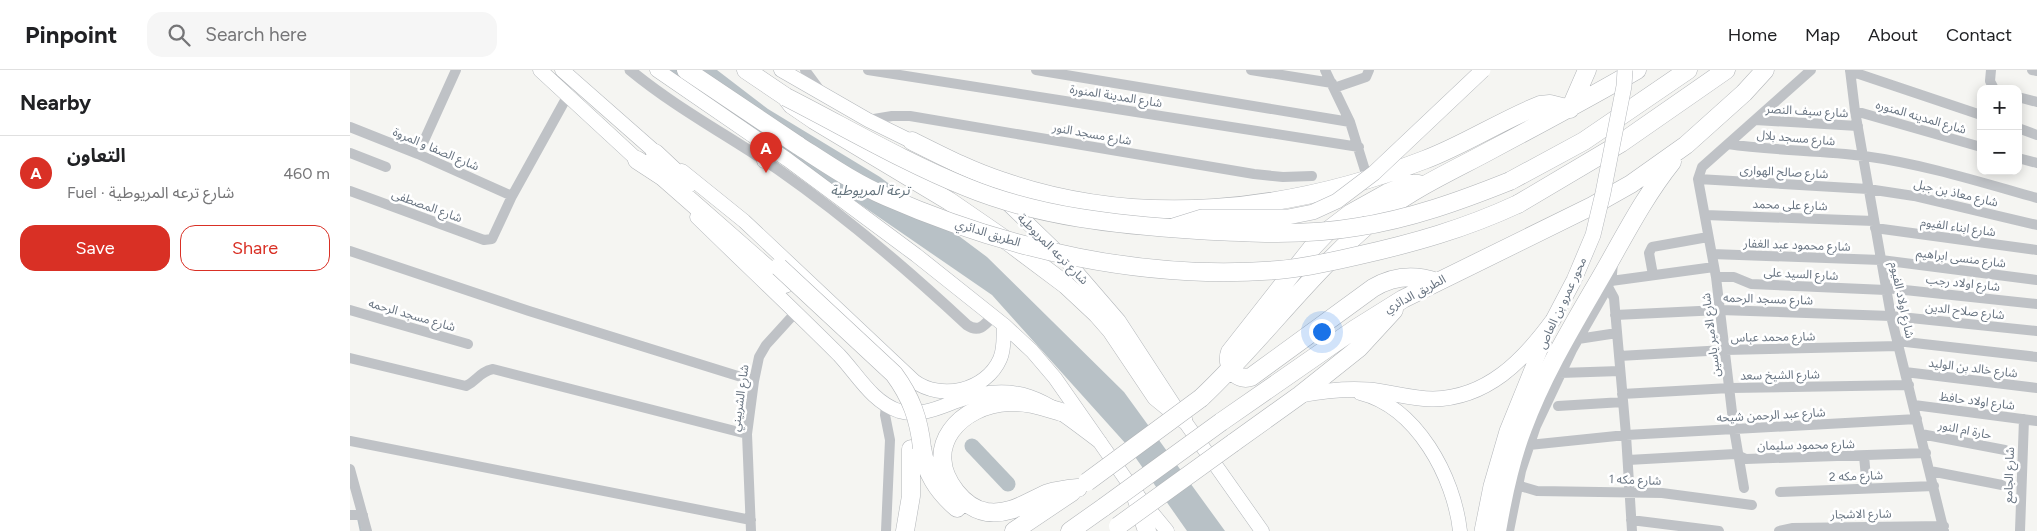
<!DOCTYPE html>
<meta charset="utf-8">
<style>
body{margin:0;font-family:Figtree,"Noto Sans Arabic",sans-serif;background:#f6f6f6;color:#202124}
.controls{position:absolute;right:15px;top:15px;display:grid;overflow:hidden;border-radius:10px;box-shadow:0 2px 12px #0003}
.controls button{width:45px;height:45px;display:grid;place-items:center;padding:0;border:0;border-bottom:1px solid #e0e0e0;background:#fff;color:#202124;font:25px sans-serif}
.you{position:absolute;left:971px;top:261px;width:18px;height:18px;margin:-12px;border:4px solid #fff;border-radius:50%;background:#1a73e8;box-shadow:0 0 0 8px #1a73e833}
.badge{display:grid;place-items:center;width:32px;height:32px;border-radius:50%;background:#d93025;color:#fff;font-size:16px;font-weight:700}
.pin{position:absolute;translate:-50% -41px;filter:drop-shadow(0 1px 2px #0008)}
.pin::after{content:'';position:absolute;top:26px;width:18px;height:15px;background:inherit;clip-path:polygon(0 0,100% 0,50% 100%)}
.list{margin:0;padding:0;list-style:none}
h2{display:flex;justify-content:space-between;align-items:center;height:65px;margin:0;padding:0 20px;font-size:21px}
h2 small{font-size:16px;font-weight:400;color:#757577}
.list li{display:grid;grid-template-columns:32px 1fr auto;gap:15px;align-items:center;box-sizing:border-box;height:75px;padding:0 20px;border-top:1px solid #e0e0e0}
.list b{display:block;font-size:19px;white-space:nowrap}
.list p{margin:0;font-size:16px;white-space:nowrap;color:#757577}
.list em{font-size:16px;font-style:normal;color:#757577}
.actions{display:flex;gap:10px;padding:15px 20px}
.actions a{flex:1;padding:11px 0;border:1px solid #d93025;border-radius:15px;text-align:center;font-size:18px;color:#d93025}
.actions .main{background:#d93025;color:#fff}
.icon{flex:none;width:28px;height:28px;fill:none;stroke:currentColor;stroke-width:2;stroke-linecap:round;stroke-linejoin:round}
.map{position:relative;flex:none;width:1687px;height:461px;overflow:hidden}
header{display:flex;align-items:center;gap:30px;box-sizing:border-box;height:70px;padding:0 25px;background:#fff;border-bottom:1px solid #e0e0e0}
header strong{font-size:24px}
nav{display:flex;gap:28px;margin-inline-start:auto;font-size:18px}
.search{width:350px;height:45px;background:#f6f6f6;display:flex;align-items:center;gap:12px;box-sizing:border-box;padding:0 18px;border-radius:15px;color:#757577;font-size:19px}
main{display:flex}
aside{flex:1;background:#fff}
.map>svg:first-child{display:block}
</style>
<header>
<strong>Pinpoint</strong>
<div class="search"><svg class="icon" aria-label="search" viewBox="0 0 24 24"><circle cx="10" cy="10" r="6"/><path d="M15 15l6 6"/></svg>Search here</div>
<nav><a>Home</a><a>Map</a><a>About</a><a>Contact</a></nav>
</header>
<main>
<aside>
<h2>Nearby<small></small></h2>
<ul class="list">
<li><span class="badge">A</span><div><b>التعاون</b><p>Fuel · شارع ترعه المريوطية</p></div><em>460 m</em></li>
</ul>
<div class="actions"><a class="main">Save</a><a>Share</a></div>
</aside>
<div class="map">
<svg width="1687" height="461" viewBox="0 0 1687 461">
<rect width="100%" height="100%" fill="#f5f5f2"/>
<path fill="#b8c1c6" d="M315,0h52l51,39 112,68 107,80 137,135 101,139h-38l-61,-87 -134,-149z"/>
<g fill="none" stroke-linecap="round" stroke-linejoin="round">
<path stroke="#b8c1c6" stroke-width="2.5" d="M8,447l3,14"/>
<path stroke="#b8c1c6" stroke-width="15" d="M622,376l36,38"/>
<defs>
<path id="secondary" d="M190,0l104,96
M212,0l100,88
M307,0l131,90 128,95 88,70 28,26 23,27 79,113 33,40
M431,0l87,50 53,26
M414,91l8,-12
M332,101l62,50 170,160c27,20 72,10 86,-22 5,-11 3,-23 4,-34
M656,132l62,60 51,59 64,98 79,112
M347,147c47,46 95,91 142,138 18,19 33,47 60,56 21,6 39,-3 58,-10 65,-24 94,4 143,41
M1010,323c57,14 94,84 100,138"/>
<path id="primary" d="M950,325c22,-4 46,-7 69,-5 21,2 42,9 64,9 54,-1 90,-38 120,-79
M1132,461l9,-45 16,-55 37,-91"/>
<path id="motorway" d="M336,0l113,76
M396,0l40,27 6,8 22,15 135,81 61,42 56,42 31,29 14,16 45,67 27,22
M562,71c30,15 59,30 90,40 138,48 287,31 422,-21 40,-15 76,-39 116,-55l10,-1 20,5 17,-39
M305,83l33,31
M287,90l26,17 122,107
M1160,111l74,-40 104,-71
M1069,114h-9l-23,9 -36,20 -21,16 -19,20 -81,103c-5,13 6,30 21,25l122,-89c20,-12 41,-14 64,-6
M1168,134l103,-61 105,-73
M851,328c64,-60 115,-134 185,-188 32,-24 70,-41 105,-60 49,-26 98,-52 146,-80
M711,342c-17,-5 -34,-11 -52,-10 -48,2 -89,45 -53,90 8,10 18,18 31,20 24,3 40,-10 61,-19 10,-3 20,-4 30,-5
M871,352l134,-93 48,-30 189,-93 39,-22 55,-39 58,-52 21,-23
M883,373l67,-48 59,-47 35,-38
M572,378c4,25 15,43 35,60
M784,421l13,40
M555,461l6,-35v-47
M664,461l58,-39
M720,461l34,-24
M1147,461c6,-35 13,-70 26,-103 20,-54 50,-103 79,-153 22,-38 42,-78 70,-113"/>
</defs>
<use href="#secondary" stroke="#b2b6ba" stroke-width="15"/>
<use href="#primary" stroke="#b3b6ba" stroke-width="16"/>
<use href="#motorway" stroke="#b2b5b8" stroke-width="19"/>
<path stroke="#bfc2c6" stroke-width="10" d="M455,0l14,19
M518,0l491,77
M686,0l314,52
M901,0l81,13
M975,0l25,52 18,58
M1500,0l5,41 36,205 53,215
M1641,0l-1,11 4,8
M1682,0l5,1
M1500,1l131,44
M984,18l32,-11 3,-7
M1668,27l19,5
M1505,41l126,36
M518,50l24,-4h18l344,58 29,3 29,-1
M1405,50l103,6
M0,57l68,27 94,42
M1668,58l19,7
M1378,74c45,7 91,6 136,12 59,8 116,26 173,42
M0,83l36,14
M68,84l38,-84
M1668,88l19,5
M1348,109l170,10 46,7 123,29
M0,121l134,49 8,-1 20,-43 56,-101
M1355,145l169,6
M1525,158l162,22
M0,181l179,60 225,70
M1362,184l169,6 156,20
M1303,205l-4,-22 3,-6 56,-10
M1366,207h18l17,7 135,6
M1261,211l103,-14
M1258,217l6,11 12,137 6,96
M1536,218l151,16
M0,240l118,34
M1265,245l105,-5 171,6 146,15
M1228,269l39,-6
M1547,271l140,16
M1269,286l106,-6 174,-4
M0,288l116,28c12,-6 13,-14 27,-17l254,65
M1555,302l132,16
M1210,303l60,-2
M1272,324l108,-6 179,-3
M1564,335l123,16
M1208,336l65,-4
M1571,364l84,16
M0,371l401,79
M1179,375l97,-10 291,-16
M1514,386l3,32
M1278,390l107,-6 11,5 180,-6
M0,399l17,62
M1580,401l72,14
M1167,415l20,6 125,2 90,12
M1394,418l-10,-59 -18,-152 -18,-98 4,-12 109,-97
M1430,422l154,-6
M0,445h13
M1281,450l88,11
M401,461l-4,-97 7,-53 5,-24 7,-12 30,-33
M536,461l4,-91 -5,-25 1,-10
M1159,461l12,-60 15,-45 36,-76 36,-63 4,-13 1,-12
M1429,461l13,-3 152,-2
M1670,461l4,-112"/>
<path stroke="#bfc2c6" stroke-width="11" d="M280,0c46,38 99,66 149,100 67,47 128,99 188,155 12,8 18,0 26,-9"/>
<use href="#secondary" stroke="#fff" stroke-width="14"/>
<use href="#primary" stroke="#fff" stroke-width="15"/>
<use href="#motorway" stroke="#fff" stroke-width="18"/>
<defs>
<path id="primary-bridge" d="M820,157l32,-10h86l25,-5 24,-11 37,-28 109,-103
M1203,250l21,-40 19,-45 10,-42 21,-107 1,-16"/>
<path id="motorway-bridge" d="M436,27c59,30 118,65 180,90 73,30 153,38 231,43 53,3 108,6 160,-3 53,-8 103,-26 153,-46
M449,76c28,18 57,38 88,51 121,53 259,84 391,73 26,-2 52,-8 78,-14 58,-13 108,-27 162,-52
M429,197l115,107c17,23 25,45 28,74
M737,412l114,-84
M754,437l117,-85
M768,456l115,-83"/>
</defs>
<use href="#primary-bridge" stroke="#b3b6ba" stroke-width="16" stroke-linecap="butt"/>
<use href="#motorway-bridge" stroke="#b2b5b8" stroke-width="19" stroke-linecap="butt"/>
<use href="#primary-bridge" stroke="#fff" stroke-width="15"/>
<use href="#motorway-bridge" stroke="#fff" stroke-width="18"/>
</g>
<g text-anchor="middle" stroke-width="5" stroke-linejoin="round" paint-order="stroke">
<g font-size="12" fill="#677380" stroke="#fff">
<text transform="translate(766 26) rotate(9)" y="4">شارع المدينة المنورة</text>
<text transform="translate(1457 41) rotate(3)" y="4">شارع سيف النصر</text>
<text transform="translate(1571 47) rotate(16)" y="4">شارع المدينه المنوره</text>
<text transform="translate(742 64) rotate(10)" y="4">شارع مسجد النور</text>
<text transform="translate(1446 68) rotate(5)" y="4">شارع مسجد بلال</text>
<text transform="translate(86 79) rotate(23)" y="4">شارع الصفا و المروة</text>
<text transform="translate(1434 102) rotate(3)" y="4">شارع صالح الهوارى</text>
<text transform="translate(1606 123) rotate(13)" y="4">شارع معاذ بن جبل</text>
<text transform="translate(1440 135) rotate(2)" y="4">شارع على محمد</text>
<text transform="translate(77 136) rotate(20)" y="4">شارع المصطفى</text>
<text transform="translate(1608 157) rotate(8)" y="4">شارع ابناء الفيوم</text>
<text transform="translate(638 163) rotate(17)" y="4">الطريق الدائري</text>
<text transform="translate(1447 175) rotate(2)" y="4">شارع محمود عبد الغفار</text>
<text transform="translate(703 179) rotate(45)" y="4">شارع ترعه المريوطية</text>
<text transform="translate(1611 188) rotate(7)" y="4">شارع منسى ابراهيم</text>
<text transform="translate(1451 204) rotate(3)" y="4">شارع السيد على</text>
<text transform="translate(1613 213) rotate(6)" y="4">شارع اولاد رجب</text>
<text transform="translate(1065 224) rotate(-28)" y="4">الطريق الدائري</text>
<text transform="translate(1418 229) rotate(2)" y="4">شارع مسجد الرحمه</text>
<text transform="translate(1552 230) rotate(78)" y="4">شارع اولاد الفيوم</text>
<text transform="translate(1212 233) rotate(-65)" y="4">محور عمرو بن العاص</text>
<text transform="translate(1615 241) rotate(6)" y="4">شارع صلاح الدين</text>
<text transform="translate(62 245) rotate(16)" y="4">شارع مسجد الرحمه</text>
<text transform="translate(1361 265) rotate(-97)" y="4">شارع الامير ياسين</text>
<text transform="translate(1423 267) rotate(-1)" y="4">شارع محمد عباس</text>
<text transform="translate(1623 298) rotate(7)" y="4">شارع خالد بن الوليد</text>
<text transform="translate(1430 305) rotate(-1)" y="4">شارع الشيخ سعد</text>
<text transform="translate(390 328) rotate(-82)" y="4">شارع الشربيني</text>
<text transform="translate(1627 331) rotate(7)" y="4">شارع اولاد حافظ</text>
<text transform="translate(1421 345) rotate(-3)" y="4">شارع عبد الرحمن شيحه</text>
<text transform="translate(1615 360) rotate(11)" y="4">حارة ام النور</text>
<text transform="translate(1456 375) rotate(-1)" y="4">شارع محمود سليمان</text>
<text transform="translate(1659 405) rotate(-88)" y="4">شارع الجامع</text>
<text transform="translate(1506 406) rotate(-2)" y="4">شارع مكه 2</text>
<text transform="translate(1285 410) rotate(2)" y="4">شارع مكه 1</text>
<text transform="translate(1511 444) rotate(-1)" y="4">شارع الاشجار</text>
</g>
<g font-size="14" font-style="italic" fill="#63737d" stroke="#fff">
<text x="520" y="125">ترعة المريوطية</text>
</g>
</g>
</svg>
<div class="controls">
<button>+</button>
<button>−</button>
</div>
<div class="you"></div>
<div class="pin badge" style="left:416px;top:103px">A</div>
</div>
</main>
